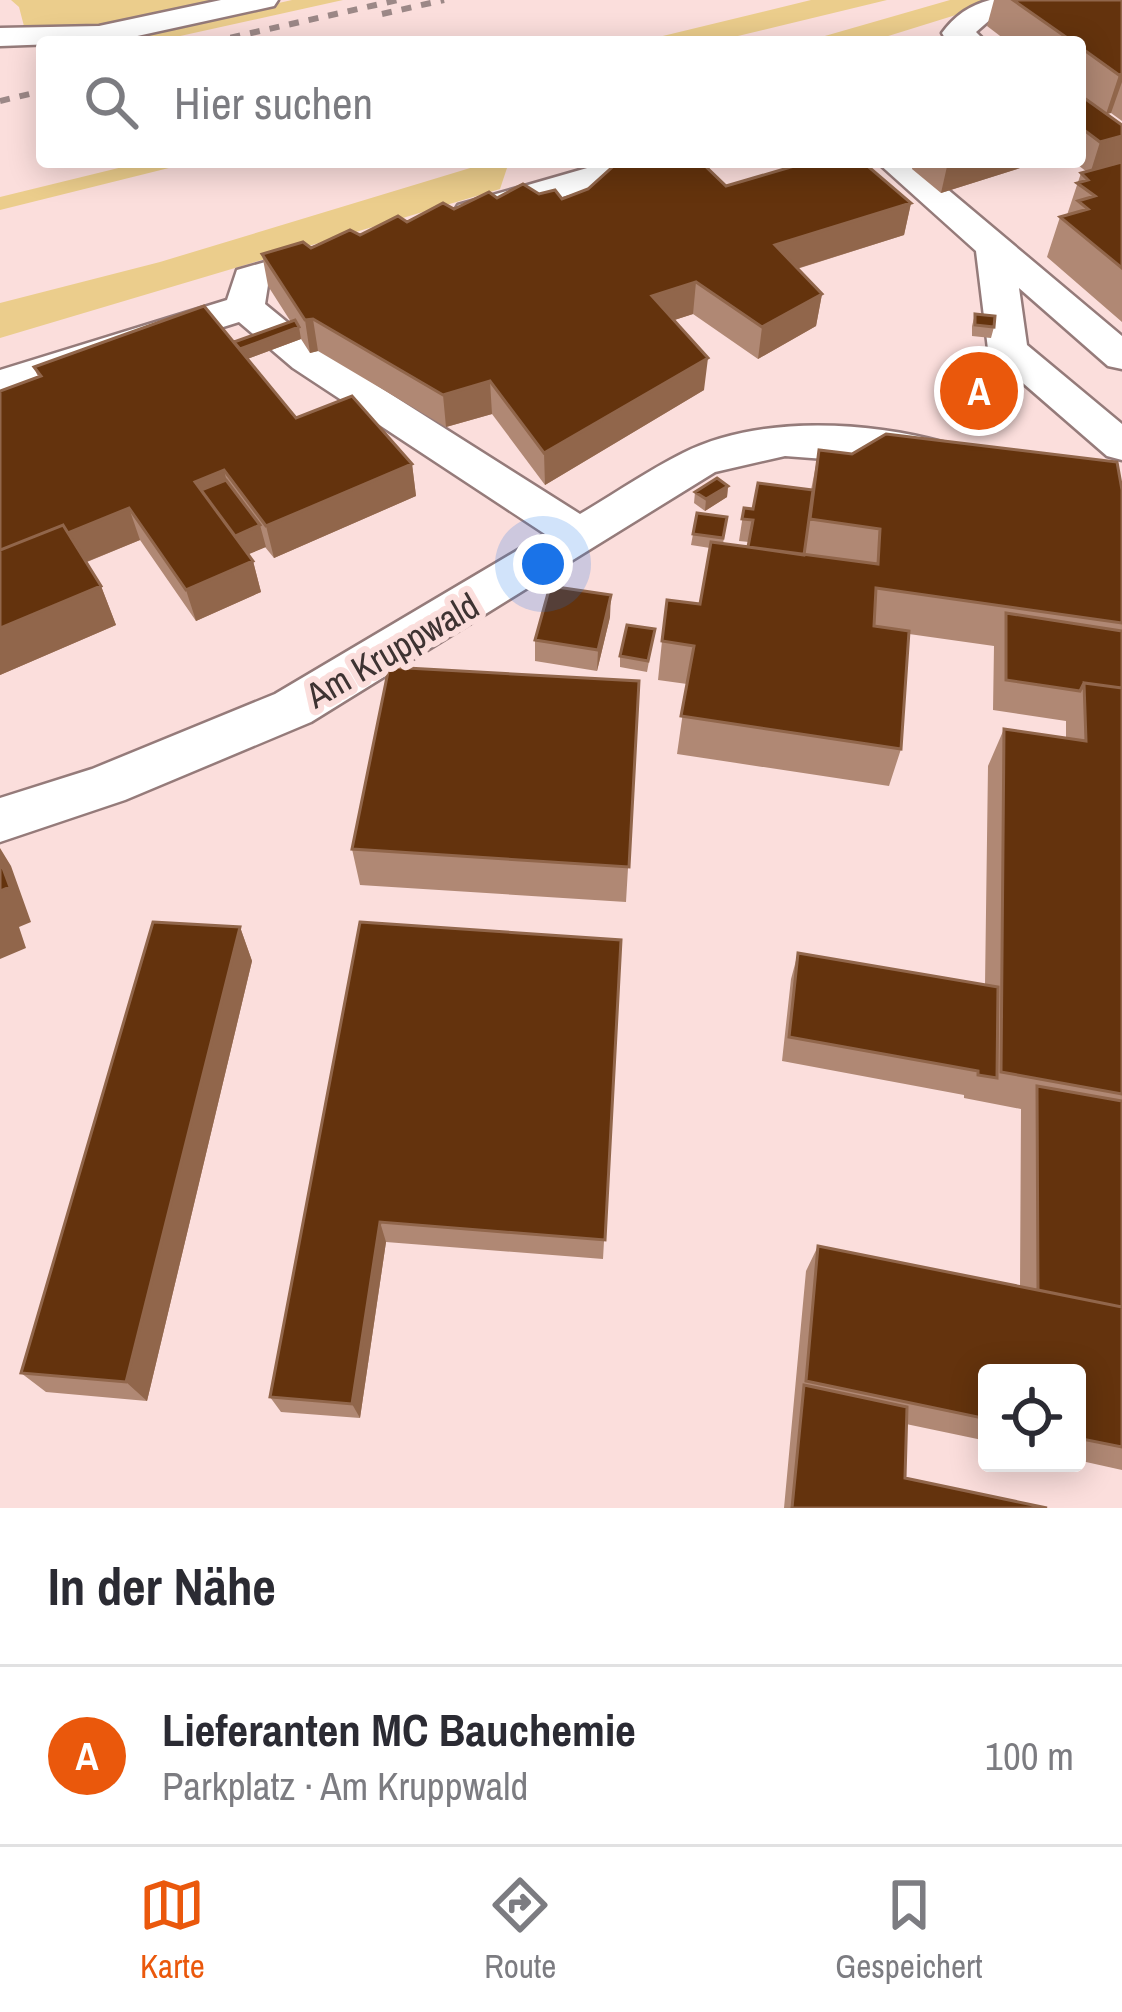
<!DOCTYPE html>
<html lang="de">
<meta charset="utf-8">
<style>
body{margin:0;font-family:"Archivo Narrow",sans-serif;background:#f7f7f7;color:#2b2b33}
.controls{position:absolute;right:36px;bottom:36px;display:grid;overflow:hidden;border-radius:12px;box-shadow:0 6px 30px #0003}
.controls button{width:108px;height:108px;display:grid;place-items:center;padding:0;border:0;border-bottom:3px solid #e1e1e2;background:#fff;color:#2b2b33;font:60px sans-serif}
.you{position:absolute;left:543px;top:564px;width:42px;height:42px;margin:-30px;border:9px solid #fff;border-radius:50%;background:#1a73e8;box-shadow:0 0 0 18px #1a73e833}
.badge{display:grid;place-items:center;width:78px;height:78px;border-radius:50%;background:#ea580c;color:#fff;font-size:39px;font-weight:700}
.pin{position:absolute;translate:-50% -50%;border:6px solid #fff;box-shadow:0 3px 12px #0006}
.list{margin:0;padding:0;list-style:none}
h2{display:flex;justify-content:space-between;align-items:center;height:156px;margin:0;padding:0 48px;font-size:51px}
h2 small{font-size:39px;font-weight:400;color:#7c7c81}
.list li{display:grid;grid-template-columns:78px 1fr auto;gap:36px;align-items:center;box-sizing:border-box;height:180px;padding:0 48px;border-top:3px solid #e1e1e2}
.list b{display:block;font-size:45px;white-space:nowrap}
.list p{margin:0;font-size:39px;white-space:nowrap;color:#7c7c81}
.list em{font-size:39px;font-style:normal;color:#7c7c81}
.icon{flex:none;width:66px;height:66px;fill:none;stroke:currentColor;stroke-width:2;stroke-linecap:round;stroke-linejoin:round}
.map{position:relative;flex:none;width:1122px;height:1508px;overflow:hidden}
.search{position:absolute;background:#fff;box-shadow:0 6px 30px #0003;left:36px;right:36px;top:36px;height:132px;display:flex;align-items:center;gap:30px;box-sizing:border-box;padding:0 42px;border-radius:12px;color:#7c7c81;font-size:45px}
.sheet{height:336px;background:#fff}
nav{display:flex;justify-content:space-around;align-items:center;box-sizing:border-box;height:168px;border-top:3px solid #e1e1e2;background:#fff;font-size:33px;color:#7c7c81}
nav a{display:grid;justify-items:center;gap:6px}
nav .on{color:#ea580c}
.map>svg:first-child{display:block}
</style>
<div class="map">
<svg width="1122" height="1508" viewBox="0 0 1122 1508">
<rect width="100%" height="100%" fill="#fbdedc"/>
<path fill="#ebcd8c" d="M11,0h216l-139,28 -63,2 -6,-23z
M292,0h51l-190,42h-86l39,-1z
M811,0h76l-174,42h-75z
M950,0h54l-135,42h-65z
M143,162h50l-193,48v-13z
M490,162h19l-9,27 -500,149v-35l160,-41z"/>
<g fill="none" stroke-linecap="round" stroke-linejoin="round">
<defs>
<path id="minor" d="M221,0h57l-4,6 -164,36 -110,4v-18l99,-2z
M990,0h54l-4,6 -48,12 -16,14 10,10 -40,-2 -4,-7c12,-17 28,-28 48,-33z
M608,162h54l-5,7 -186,55 -13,-3 -5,-8 5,-8z
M877,162h38l207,174v33l-14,-3 -89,-78 8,57 95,79v36l-15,-4 -113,-98 -6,-9 -12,-98z
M332,243l13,3 6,8 -6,8 -77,23 -3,19 56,46 259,164c34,-20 67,-43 103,-61 75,-38 184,-32 263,-10l6,10 -6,10 -15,4 -146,-11 -70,16 -404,250 -186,78 -125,42v-44l92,-29 183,-75 270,-160 -252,-166 -54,-46 -239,75v-27l227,-70 10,-30z"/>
</defs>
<use href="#minor" stroke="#957b7a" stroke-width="5"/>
<use href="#minor" fill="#fff" fill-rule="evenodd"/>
<path stroke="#9c8887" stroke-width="6" stroke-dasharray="10 10" stroke-linecap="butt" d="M382,14l62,-14
M211,42l187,-42
M0,101l42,-10"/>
</g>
<path fill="#b08874" d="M994,0h128v121l-11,-8 -4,1 15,11v197l-75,-65 13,-40 7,-2 14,-42 6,-1 -13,-10h6v-120h-72l-21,-16z
M913,162h126l-98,31 -29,-24z
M726,186l185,17 -7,32 -107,34 25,25 -6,32 -58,33 -65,-45 -19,6 30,70 -159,95 -53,-71 -46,13 -128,-76 -8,2 -9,-14 -54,20 49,59 116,46 4,32 -142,62 -9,-11 -17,7 5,7 8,31 -65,29 -56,-81 -53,22 14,24 15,39 -116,50v-284l38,-14 -4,-10 200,-25 57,-20 -23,-36 -6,-32 49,-6 186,-50 42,-4 23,5z
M975,314l19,13 -3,11 -19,-2v-10z
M819,450l303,40v980l-45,-10v-87h-90v68l-81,-17 -1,54 142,30h-263l22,-237 12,-25 202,41 1,-178 -57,-11v-3l-182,-34 9,-82 7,-26 187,32 3,-219 16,-37 62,9v-17l-73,-11 1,-64 -85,-12 -8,115 -12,37 -212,-32 10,-70 -29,-4 4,-39 38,-37 10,-56 -19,-3 2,-11 34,-17 -4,27 25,3 1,-5 -10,-1 5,-33 9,1 58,-19z
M728,486l-1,11 -22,14 -11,-8 1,-11z
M610,617l-13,54 -62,-10v-21z
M655,629l-8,43 -27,-5v-11z
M639,681l-13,221 -266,-17 -8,-36z
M360,922l261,18 -18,319 -217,-17 -26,176 -79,-6 -11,-15z
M240,927l12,34 -105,440 -101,-9 -25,-19z"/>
<path fill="#91664b" d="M1122,74v8l-11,31 -5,1 13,-39z
M1122,136v29l-32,9 10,-32z
M948,162h91l-98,31z
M911,203l-7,32 -134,42 5,-32z
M696,282l-3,32 -43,14 2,-32z
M822,294l-6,32 -58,33 4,-32z
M313,319l5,32 -8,2 -5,-33z
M299,327l2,12 -67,25 -3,-12z
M708,358l-4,32 -159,95 -1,-32z
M490,381l2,33 -46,13 -3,-32z
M412,464l4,32 -142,62 -8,-32z
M224,470l8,32 -21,8 -16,-28z
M728,486l-1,11 -22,14 1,-12z
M129,508l11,32 -140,57v-37z
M260,525l6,22 -29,12 -6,-22z
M253,561l8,31 -65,29 -10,-31z
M101,586l15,39 -116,50v-47z
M611,595l-1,22 -13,54 1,-21z
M0,848l11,18 20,56 -12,5 7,21 -26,11z
M240,927l12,34 -105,440 -21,-19z
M380,1222l6,20 -26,176 -8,-14z"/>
<path fill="#64330d" stroke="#91664b" stroke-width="3" d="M1013,0h109v74l-3,1 -39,-28v-5h-7z
M1080,95l42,30v11l-22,6 -20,-15z
M618,162h83l25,24 82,-24h55l48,41 -136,42 47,49 -60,33 -66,-45 -44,14 56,62 -164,95 -54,-72 -47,14 -130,-76 -8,1 -43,-66 41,-12 8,6 39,-18 10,5 38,-19 9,6 36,-19 11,6 35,-17 8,6 26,-14 16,10 16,-4 7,9 26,-10z
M1122,162v106l-62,-51 28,-8 -10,-8 17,-5 -18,-13 11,-3 -7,-7z
M204,306l92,112 56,-22 60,68 -146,62 -42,-56 -29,12 58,79 -67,29 -57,-82 -61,25 -5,-8 -63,25v-159l41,-15 -7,-9z
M975,314l20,2 -1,11 -19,-2z
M295,320l4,7 -59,22 -6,-7z
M886,434l231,28 5,28v133l-246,-35 -2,38 35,5 -8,118 -220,-33 13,-70 -32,-5 5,-41 33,4 11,-62 167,22 2,-35 -70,-10 9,-69 33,4z
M717,478l11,8 -22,13 -11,-7z
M226,480l34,45 -25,11 -34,-46z
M758,483l55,7 -9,65 -56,-8 5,-27 -11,-1 2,-11 9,1z
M697,513l30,4 -4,21 -30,-4z
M63,525l38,61 -101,42v-78z
M550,586l61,9 -13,55 -63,-10z
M1006,613l116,18v57l-38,-5 -4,8 -74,-11z
M627,625l28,4 -7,32 -28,-5z
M389,667l250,14 -10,186 -277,-18z
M1084,683l38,5v406l-121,-22 3,-343 82,12z
M0,860l10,27 -10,4z
M153,922l87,5 -114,455 -105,-9z
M360,922l261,18 -16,300 -225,-18 -28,182 -82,-7z
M798,953l200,34 -1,91 -19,-3v-4l-189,-34z
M1037,1086l85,15v206l-84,-17z
M818,1246l304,61v140l-45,-9v-65h-90v46l-181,-38z
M804,1385l103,22 -2,71 142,30h-255z"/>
<g text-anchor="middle" stroke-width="12" stroke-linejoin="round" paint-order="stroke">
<g font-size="36" fill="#3e3332" stroke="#fbdedc">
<text transform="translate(392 650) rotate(-30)" y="13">Am Kruppwald</text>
</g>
</g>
</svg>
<div class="controls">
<button><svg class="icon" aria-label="locate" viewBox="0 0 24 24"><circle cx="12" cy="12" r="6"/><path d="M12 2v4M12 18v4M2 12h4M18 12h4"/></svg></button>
</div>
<div class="you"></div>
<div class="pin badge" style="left:979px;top:391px">A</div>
<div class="search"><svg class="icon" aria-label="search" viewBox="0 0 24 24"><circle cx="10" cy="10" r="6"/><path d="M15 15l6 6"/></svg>Hier suchen</div>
</div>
<section class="sheet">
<h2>In der Nähe<small></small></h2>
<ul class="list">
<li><span class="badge">A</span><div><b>Lieferanten MC Bauchemie</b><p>Parkplatz · Am Kruppwald</p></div><em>100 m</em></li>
</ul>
</section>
<nav>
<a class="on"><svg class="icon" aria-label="map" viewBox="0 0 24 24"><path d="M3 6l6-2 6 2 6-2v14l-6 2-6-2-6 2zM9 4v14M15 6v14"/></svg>Karte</a>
<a><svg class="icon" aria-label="directions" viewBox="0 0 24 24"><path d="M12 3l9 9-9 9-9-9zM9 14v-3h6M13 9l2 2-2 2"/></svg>Route</a>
<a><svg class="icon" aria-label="saved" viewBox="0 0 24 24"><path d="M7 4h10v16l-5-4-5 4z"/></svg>Gespeichert</a>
</nav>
